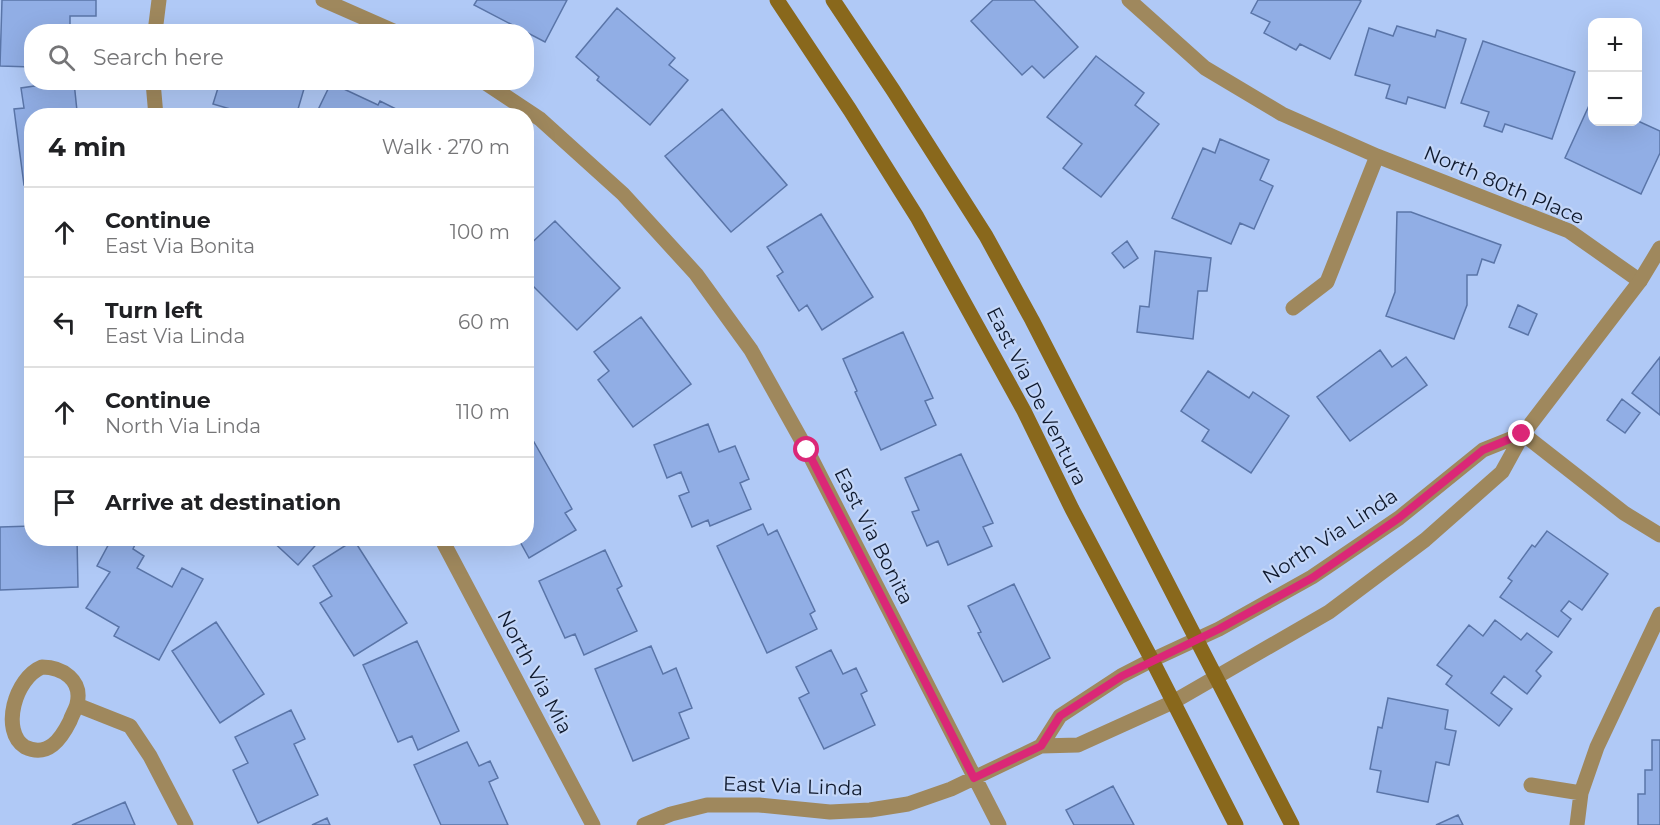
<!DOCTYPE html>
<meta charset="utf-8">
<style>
body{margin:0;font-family:Montserrat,sans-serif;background:#f6f6f6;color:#202124}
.controls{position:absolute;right:18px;top:18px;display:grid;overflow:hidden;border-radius:12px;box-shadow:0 6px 24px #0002}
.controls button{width:54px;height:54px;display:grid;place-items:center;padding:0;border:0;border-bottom:2px solid #e0e0e0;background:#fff;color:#202124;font:30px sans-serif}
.stop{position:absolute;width:18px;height:18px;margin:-14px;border:4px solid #db2777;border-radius:50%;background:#fff}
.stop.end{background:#db2777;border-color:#fff;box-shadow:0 2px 6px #0008}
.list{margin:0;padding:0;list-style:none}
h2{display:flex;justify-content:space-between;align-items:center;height:78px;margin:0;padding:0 24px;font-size:26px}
h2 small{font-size:20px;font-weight:400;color:#757577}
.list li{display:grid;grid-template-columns:39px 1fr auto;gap:18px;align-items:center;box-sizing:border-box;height:90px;padding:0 24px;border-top:2px solid #e0e0e0}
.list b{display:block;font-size:22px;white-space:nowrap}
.list p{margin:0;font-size:20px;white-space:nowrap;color:#757577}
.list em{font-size:20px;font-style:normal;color:#757577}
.icon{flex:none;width:33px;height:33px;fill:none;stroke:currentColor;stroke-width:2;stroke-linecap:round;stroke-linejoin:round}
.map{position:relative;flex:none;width:1660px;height:825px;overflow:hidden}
.search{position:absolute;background:#fff;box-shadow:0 6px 24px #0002;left:24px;top:24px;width:510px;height:66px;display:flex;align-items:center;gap:15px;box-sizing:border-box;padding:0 21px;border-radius:24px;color:#757577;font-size:22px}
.panel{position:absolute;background:#fff;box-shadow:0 6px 24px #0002;left:24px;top:108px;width:510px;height:438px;border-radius:24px}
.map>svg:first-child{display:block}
</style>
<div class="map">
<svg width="1660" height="825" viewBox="0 0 1660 825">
<rect width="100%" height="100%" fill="#b0c9f6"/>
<path fill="#91aee5" stroke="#5a75a8" stroke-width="1.5" d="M2,0h94v16h-26v12h23v4h-61v35l-32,-1z
M477,0h90l-22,42 -71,-37z
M993,0h41l44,47 -34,31 -12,-12 -10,9 -51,-54z
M1258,0h101l2,1 -31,58 -30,-15 -4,6 -32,-17 6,-11 -19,-9z
M617,8l58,50 -6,7 19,15 -38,45 -53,-45 2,-3 -23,-20z
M1397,26l38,11 2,-7 29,9 -21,69 -37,-11 -2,7 -20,-6 4,-13 -35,-10 14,-47 24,8z
M1483,41l92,31 -23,67 -47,-15 -3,8 -18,-6 5,-14 -28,-9z
M1096,56l48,37 -9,12 24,19 -58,73 -38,-29 19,-24 -35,-27z
M62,82h12l3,29 12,-2 1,7h-58v68l-8,1 -10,-76 10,-1 -3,-20z
M201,82h105l-10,34h-42l-41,-12 5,-16z
M331,83l47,22 2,-4 30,15h-95z
M1592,99v23l46,-1 22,10v22l-19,41 -76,-36z
M722,109l65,76 -56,47 -66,-76z
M1220,139l49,21 -9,20 13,6 -19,43 -14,-6 -9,21 -59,-26 31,-70 12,5z
M1397,212h14l90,33 -7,18 -12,-4 -5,16h-10v30l-13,34 -68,-23 9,-24z
M821,214l52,83 -51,33 -15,-25 -8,6 -22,-35 6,-4 -16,-25z
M555,221l65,67 -43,42 -51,-51v-31z
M1127,241l11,17 -14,10 -12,-15z
M1155,251l56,7 -4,33h-9l-5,48 -56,-7 3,-26 9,1z
M1518,305l19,9 -9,21 -19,-8z
M641,317l50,67 -58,43 -35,-47 11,-9 -15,-19z
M903,332l30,66 -8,3 11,24 -55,25 -26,-58 2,-1 -14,-32z
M1380,350l12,17 14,-10 21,28 -77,56 -33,-44z
M1660,357v58l-28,-22z
M1208,371l41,27 4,-6 36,24 -38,57 -49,-32 7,-11 -28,-19z
M1622,399l18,14 -15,20 -18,-13z
M708,424l11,28 16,-6 14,33 -9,4 11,26 -41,17 -2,-6 -16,7 -13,-31 10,-4 -8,-20 -14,6 -13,-33z
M534,442l38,67 -7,4 11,17 -47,28 -11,-20h8v-92z
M961,454l32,69 -10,4 9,19 -44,19 -10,-24 -11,5 -15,-34 7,-2 -14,-32z
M763,524l5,11 9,-5 38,81 -5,3 7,15 -50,24 -50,-107z
M32,526v12h45l1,49 -78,3v-63z
M1547,531l61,43 -26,36 -13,-9 -8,10 10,8 -13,18 -58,-40 12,-16 -4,-3 24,-33 3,2z
M112,538h26l-5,11 11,7 -7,12 35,19 10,-19 21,11 -44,81 -45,-24 5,-9 -33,-19 24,-36 -13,-6z
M269,538h53l-24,27z
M354,540l53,83 -53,33 -34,-53 12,-7 -19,-30z
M605,550l17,36 -5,3 20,42 -53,24 -9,-21 -10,4 -26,-57z
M1014,584l36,74 -47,24 -25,-49 3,-1 -13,-26z
M1495,620l26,20 6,-7 25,19 -16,19 5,5 -14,18 -23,-18 -13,17 21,16 -13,17 -53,-42 6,-8 -15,-11 32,-40 14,11z
M216,622l48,72 -44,29 -48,-72z
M417,641l42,90 -41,19 -6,-14 -14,6 -35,-77z
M651,646l12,28 13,-6 16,40 -13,5 10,25 -56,23 -38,-92z
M831,650l12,24 13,-6 11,23 -6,3 14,31 -51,24 -25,-51 10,-5 -13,-26z
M1388,698l60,12 -3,19 11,2 -7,34 -13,-3 -8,40 -51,-10 4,-21 -11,-2 8,-42 4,1z
M291,710l14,29 -11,5 24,51 -60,28 -25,-53 15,-7 -13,-26z
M1652,740h8v85h-22v-31h7v-24h7z
M467,742l12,24 11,-5 8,17 -9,4 19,43h-67l-27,-60z
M1113,786l21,39h-60l-8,-15z
M125,802l10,23h-63z
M1458,815l5,10h-27z
M327,818l3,7h-18z"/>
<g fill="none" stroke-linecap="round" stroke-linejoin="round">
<path stroke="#9f885d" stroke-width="15" d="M323,0l73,32
M1129,0l76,68 77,46 95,42 192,75 71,50
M155,32l4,-32
M153,82l3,34
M484,82l56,37 83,75 73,80 55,76 56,100 192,375
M1293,308l34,-26 50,-126
M1523,434l101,79 36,22
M441,538l152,287
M42,667c20,0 41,13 35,37 -1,5 -5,11 -7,17 -9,18 -22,37 -45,26 -25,-16 -10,-69 17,-80z
M77,705l53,21 20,30 36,69
M1041,746l19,-30 61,-40 31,-16
M1531,785l50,8
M644,825l27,-11 36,-9h52l71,7 40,-2 38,-6 43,-15 90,-43 37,-1 95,-43
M1577,825l4,-32 16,-46 63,-133"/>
<path stroke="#9f885d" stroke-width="15" d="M1152,660l67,-31 93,-52 87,-59 84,-68 40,-16
M1173,702l156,-90 96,-72 77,-68 21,-38 117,-153 20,-33"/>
<path stroke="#89681c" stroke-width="15" d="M777,0l73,110 67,107 59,107 48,87 48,98 80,151 84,165
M833,0l60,90 93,146 46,84 260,505"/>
</g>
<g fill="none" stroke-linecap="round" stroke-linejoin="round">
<path stroke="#db2777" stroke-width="8" d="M807,450l167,328 67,-32 19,-30 62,-40 97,-47 93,-51 87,-60 84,-68 39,-16"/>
</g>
<g text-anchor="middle" stroke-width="4.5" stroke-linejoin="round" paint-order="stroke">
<g font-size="20" fill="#0f192d" stroke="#c3d6f8">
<text transform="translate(1504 185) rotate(23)" y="7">North 80th Place</text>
<text transform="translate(1037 396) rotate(63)" y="7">East Via De Ventura</text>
<text transform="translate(874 536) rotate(63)" y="7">East Via Bonita</text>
<text transform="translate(1330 536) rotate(-33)" y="7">North Via Linda</text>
<text transform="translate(535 672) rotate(62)" y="7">North Via Mia</text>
<text transform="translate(793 786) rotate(2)" y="7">East Via Linda</text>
</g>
</g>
</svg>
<div class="controls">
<button>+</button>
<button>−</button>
</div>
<div class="stop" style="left:807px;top:450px"></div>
<div class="stop end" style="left:1522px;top:434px"></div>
<div class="search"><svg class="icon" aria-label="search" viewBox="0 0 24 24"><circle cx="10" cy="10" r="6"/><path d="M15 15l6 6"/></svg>Search here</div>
<section class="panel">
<h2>4 min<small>Walk · 270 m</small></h2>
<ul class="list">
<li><svg class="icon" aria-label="ahead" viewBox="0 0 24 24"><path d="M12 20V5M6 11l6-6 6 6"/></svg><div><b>Continue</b><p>East Via Bonita</p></div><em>100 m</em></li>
<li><svg class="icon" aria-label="left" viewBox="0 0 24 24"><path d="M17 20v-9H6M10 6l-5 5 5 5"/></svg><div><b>Turn left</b><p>East Via Linda</p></div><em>60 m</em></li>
<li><svg class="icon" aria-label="ahead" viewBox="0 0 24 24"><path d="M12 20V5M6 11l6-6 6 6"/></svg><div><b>Continue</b><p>North Via Linda</p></div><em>110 m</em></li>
<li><svg class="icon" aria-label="arrive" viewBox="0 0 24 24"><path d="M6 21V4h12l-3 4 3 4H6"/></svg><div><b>Arrive at destination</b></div></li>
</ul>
</section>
</div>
